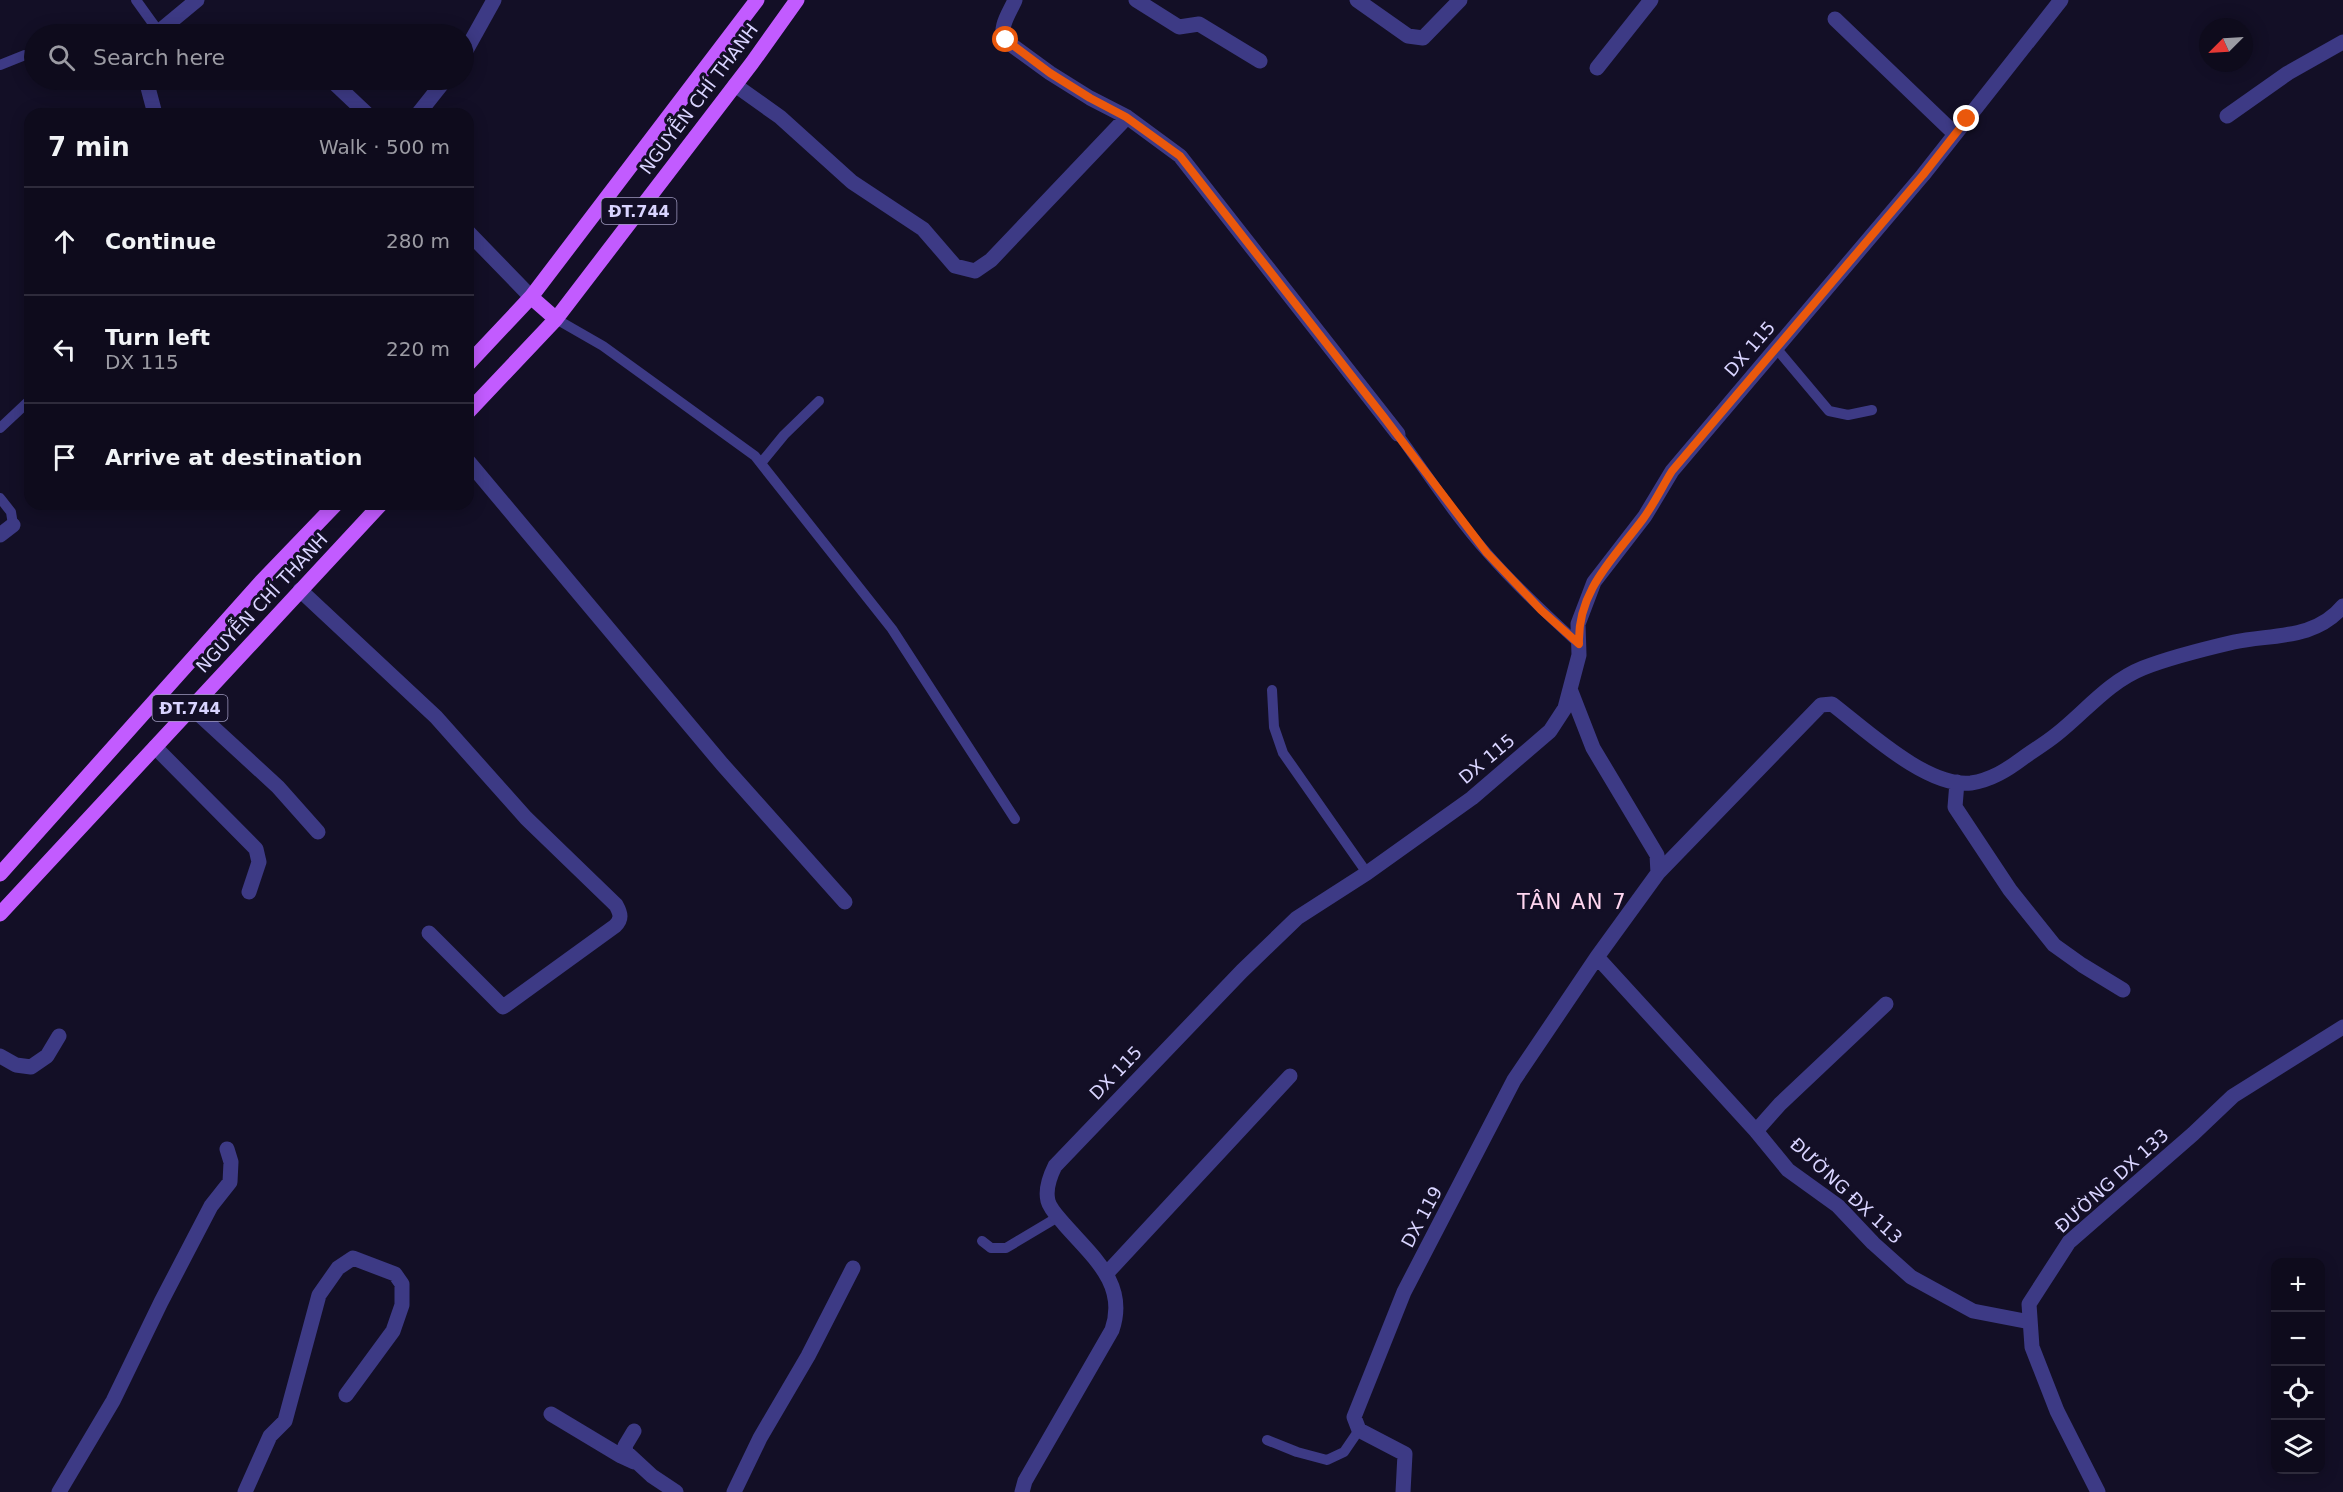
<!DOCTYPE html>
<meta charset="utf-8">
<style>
body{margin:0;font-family:"DejaVu Sans",sans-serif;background:#1c1929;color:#f1f3f6}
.controls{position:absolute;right:18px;bottom:18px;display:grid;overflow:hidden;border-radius:12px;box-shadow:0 3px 15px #0003}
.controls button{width:54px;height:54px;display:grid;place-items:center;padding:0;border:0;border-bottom:2px solid #2e2b3b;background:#0e0b1c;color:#f1f3f6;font:30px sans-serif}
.compass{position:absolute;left:2199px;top:18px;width:54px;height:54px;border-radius:50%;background:#0e0b1c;box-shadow:0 3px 15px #0003;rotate:246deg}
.stop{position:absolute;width:18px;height:18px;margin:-14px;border:4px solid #ea580c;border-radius:50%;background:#fff}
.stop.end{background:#ea580c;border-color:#fff;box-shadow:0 2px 6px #0008}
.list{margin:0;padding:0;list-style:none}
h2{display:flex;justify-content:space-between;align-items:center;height:78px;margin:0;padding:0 24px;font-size:26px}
h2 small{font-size:20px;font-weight:400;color:#9b9ba3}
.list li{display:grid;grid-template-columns:39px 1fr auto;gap:18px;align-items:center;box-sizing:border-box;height:108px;padding:0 24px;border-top:2px solid #2e2b3b}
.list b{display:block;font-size:22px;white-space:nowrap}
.list p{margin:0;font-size:20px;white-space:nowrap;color:#9b9ba3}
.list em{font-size:20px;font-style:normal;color:#9b9ba3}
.icon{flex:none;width:33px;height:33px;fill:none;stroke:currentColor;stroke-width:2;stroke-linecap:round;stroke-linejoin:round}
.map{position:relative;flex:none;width:2343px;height:1492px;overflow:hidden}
.search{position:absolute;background:#0e0b1c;box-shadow:0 3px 15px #0003;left:24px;top:24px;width:450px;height:66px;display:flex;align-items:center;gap:15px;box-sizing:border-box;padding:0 21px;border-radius:33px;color:#9b9ba3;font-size:22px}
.panel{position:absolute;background:#0e0b1c;box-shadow:0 3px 15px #0003;left:24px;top:108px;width:450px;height:402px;border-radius:18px}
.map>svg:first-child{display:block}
</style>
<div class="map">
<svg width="2343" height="1492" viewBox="0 0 2343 1492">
<rect width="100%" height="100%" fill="#130f26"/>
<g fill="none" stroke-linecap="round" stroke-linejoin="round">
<path stroke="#3d3a85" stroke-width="10" d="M136,0l23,32
M0,65l25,-10h9
M556,319l47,27 152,110 137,173 123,190
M1776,348l53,63 19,4 24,-5
M0,428l30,-28
M1398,434c29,40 56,82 89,119 28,32 60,62 92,91
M761,463l23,-28 35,-34
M0,498l11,14 2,13
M1272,690l2,37 9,26 84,120
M982,1241l9,7h15l52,-31
M1267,1440l30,12 30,8 17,-8 15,-22"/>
<path stroke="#3d3a85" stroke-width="15" d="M1015,0c-5,12 -18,29 -9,41l44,32 40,25 37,19 53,39 218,278
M1136,0l43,27 20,-3 61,37
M1357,0l51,36 15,2 37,-38
M1835,19l120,115
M156,34l41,-34
M464,54l30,-54
M1597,68l54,-68
M146,80l9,34
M331,80l36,34
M735,85l45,32 72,65 71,47 32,37 20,5 16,-11 136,-143
M418,114l27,-34
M2227,116l61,-43 55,-31
M468,232l63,65
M468,461l254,303 123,138
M0,535l13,-10
M300,590l136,127 90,101 90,87c5,9 6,14 -1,21l-112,81 -74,-74
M191,707l87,80 40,45
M155,747l101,102 3,13 -10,30
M1957,782l-2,25 55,83 44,55 28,20 41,25
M1658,873l163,-168 11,-1c33,25 95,84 139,79 20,-3 36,-13 52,-25 11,-8 23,-15 34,-24 28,-22 51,-52 86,-66 28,-11 61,-19 91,-26 38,-8 81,-2 109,-36
M1597,957l159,174 32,39 50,36 35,37 38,34 62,34 57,11
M0,1056l16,9 15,2 16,-11 12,-20
M1756,1131l24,-27 106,-100
M1107,1273l183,-197
M551,1414l70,42 13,6
M634,1431l-9,15 1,6 26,24 24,16
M59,1492l54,-91 48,-99 50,-96 19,-24 1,-20 -4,-13
M245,1492l25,-56 15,-15 34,-126 19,-27 15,-10 42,16 7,10v21l-9,26 -47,64
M734,1492l26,-54 48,-82 45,-88
M1022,1492l3,-11 87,-151c16,-46 -20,-74 -48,-106 -5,-6 -14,-15 -16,-23 -3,-12 2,-25 7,-35l187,-195 55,-53 70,-45 105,-75 78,-67 15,-23 14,-53 -1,-31 16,-42 51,-66 27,-45 251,-296 138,-175
M1403,1492l2,-38 -46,-24 -5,-13 50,-125 110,-212 83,-123 61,-84 -1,-18 -64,-107 -23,-59
M2098,1492l-41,-81 -25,-64 -3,-43 40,-62 124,-108 40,-38 110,-69"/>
<path stroke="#c25bff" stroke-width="15" d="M531,297l25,22
M468,364l63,-67 226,-297
M468,412l88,-93 196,-256 45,-63
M0,874l261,-292 75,-78
M0,914l381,-410"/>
</g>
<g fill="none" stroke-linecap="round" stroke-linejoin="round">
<path stroke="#ea580c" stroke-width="8" d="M1006,40l44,33 40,25 36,19 54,39 203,260 104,137 54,57 38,34c-2,-53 35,-86 64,-125 11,-15 19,-32 29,-48l251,-296 44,-56"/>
</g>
<g text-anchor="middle" stroke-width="6" stroke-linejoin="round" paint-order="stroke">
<g fill="#130f26" stroke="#9e99be" stroke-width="1.5">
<rect x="601.5" y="198" width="75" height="26" rx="4.5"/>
<rect x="152.5" y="695" width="75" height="26" rx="4.5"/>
</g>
<g font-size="16" font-weight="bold" fill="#d9d4ff">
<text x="639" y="217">ĐT.744</text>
<text x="190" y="714">ĐT.744</text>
</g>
<g font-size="18" fill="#d9d4ff" stroke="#130f26">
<text transform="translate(699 99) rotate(-53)" y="6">NGUYỄN CHÍ THANH</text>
<text transform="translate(1750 349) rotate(-49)" y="6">DX 115</text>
<text transform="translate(262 603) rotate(-47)" y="6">NGUYỄN CHÍ THANH</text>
<text transform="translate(1487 759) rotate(-40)" y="6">DX 115</text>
<text transform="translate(1116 1073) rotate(-46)" y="6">DX 115</text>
<text transform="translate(2112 1181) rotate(-42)" y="6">ĐƯỜNG DX 133</text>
<text transform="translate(1846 1191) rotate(43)" y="6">ĐƯỜNG ĐX 113</text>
<text transform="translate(1422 1217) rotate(-62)" y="6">DX 119</text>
</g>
<g font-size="21" letter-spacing="1.5" fill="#ffd6f0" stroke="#130f26">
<text x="1572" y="909">TÂN AN 7</text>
</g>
</g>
</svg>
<div class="controls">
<button>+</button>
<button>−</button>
<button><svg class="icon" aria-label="locate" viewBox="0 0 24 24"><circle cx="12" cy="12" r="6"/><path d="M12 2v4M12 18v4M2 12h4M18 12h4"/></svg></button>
<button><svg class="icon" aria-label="layers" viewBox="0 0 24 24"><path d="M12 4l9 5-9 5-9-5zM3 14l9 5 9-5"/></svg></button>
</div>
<svg class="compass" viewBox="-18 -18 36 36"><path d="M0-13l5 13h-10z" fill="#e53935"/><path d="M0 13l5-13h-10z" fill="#9b9ba3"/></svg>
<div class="stop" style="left:1006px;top:40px"></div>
<div class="stop end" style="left:1967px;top:119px"></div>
<div class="search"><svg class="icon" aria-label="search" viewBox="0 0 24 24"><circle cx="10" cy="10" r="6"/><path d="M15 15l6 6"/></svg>Search here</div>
<section class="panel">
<h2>7 min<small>Walk · 500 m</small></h2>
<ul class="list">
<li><svg class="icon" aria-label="ahead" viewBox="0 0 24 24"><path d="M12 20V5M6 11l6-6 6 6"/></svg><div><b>Continue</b></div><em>280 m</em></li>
<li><svg class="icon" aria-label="left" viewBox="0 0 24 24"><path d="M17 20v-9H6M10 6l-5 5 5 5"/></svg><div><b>Turn left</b><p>DX 115</p></div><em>220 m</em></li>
<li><svg class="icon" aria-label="arrive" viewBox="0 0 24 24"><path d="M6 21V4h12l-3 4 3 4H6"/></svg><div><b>Arrive at destination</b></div></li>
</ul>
</section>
</div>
